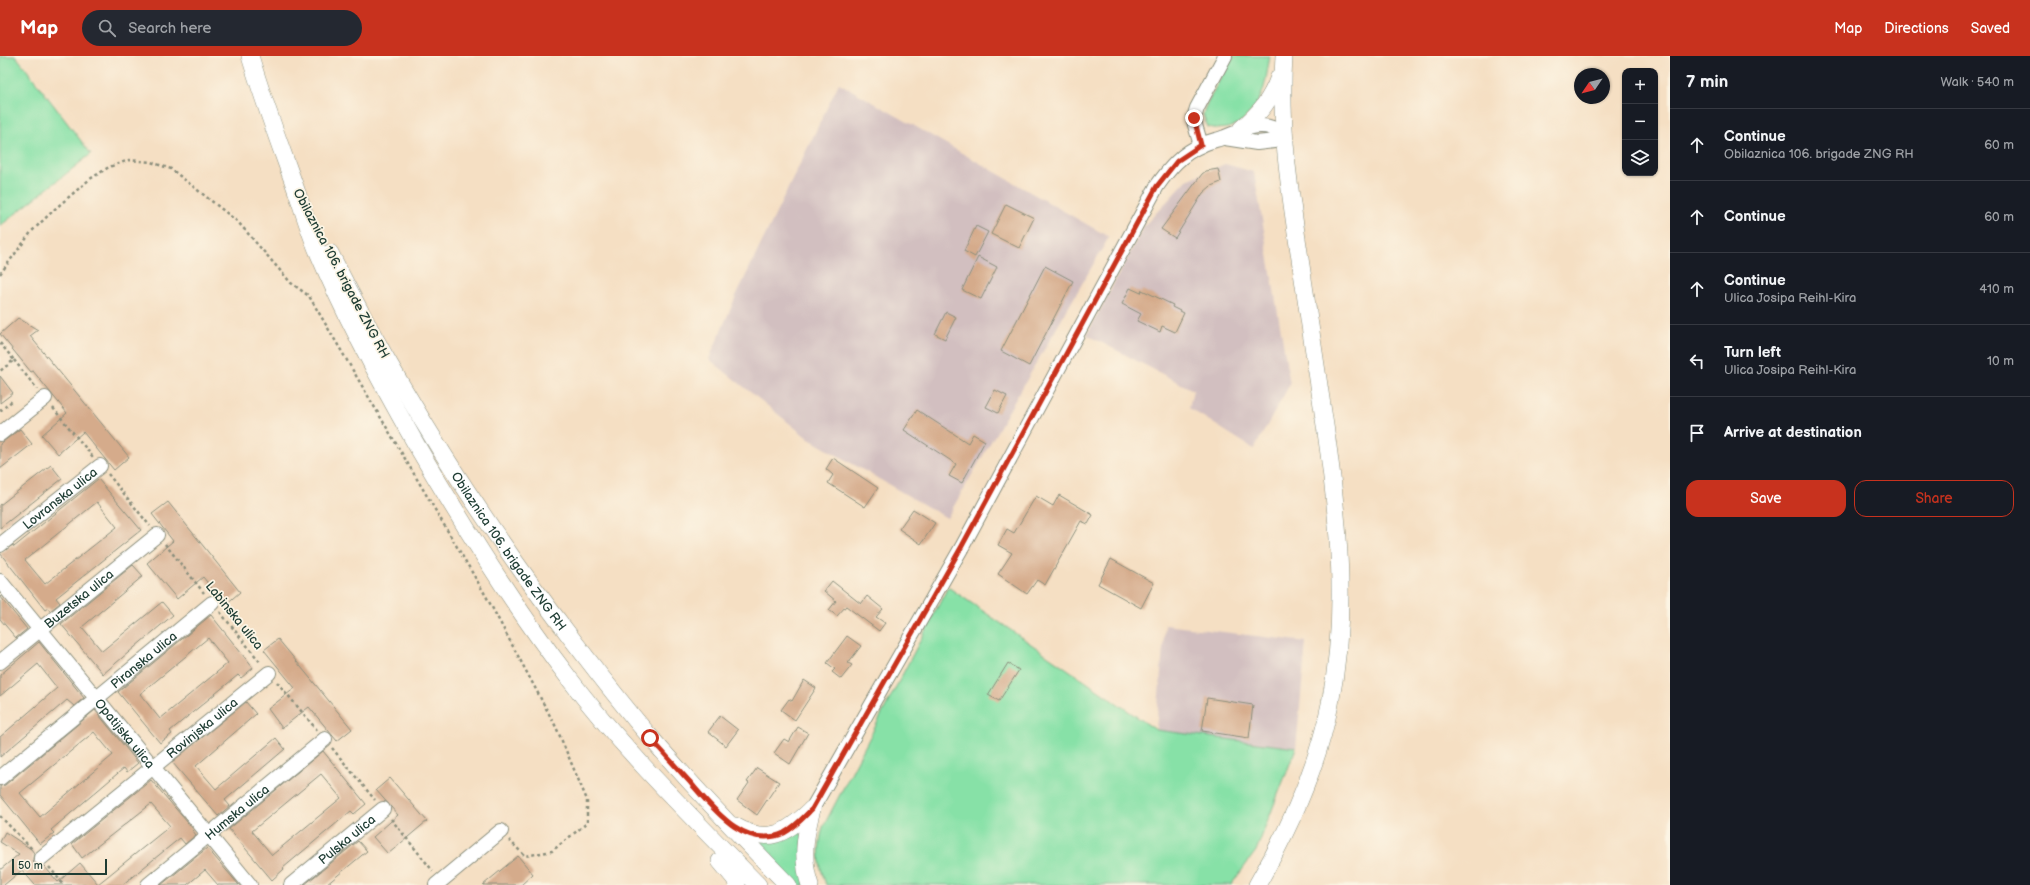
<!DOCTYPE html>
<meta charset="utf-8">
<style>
body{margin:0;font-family:"Balsamiq Sans",sans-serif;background:#242831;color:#f1f3f6}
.controls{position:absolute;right:12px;top:12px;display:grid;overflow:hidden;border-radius:8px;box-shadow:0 1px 3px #0004}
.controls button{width:36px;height:36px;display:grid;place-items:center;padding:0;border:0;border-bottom:1px solid #363941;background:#171b24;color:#f1f3f6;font:20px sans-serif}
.compass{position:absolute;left:1574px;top:12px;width:36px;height:36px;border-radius:50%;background:#171b24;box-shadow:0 1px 3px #0004;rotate:235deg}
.scale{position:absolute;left:12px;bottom:10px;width:95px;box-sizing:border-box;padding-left:4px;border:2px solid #1f3d34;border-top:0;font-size:11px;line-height:14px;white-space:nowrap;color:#1f3d34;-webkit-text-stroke:3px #fcf5e5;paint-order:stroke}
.stop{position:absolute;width:12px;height:12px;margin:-9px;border:3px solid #c8321e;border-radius:50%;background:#fff}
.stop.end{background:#c8321e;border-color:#fff;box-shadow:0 1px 4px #0008}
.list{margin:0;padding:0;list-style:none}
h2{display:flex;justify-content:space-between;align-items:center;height:52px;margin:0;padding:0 16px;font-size:17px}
h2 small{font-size:13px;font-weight:400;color:#9ea1a6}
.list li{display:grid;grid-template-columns:26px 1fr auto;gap:12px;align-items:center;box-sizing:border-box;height:72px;padding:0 16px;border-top:1px solid #363941}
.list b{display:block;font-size:15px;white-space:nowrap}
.list p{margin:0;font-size:13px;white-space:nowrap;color:#9ea1a6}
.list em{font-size:13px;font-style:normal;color:#9ea1a6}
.actions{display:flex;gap:8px;padding:12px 16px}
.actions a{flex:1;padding:9px 0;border:1px solid #c8321e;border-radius:12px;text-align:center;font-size:14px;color:#c8321e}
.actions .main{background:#c8321e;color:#fff}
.icon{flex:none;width:22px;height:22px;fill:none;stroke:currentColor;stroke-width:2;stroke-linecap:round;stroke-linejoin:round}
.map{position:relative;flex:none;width:1670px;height:829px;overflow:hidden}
header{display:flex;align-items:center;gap:24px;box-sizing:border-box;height:56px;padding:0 20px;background:#c8321e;color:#fff}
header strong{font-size:19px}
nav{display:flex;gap:22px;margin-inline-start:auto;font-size:14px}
.search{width:280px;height:36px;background:#242831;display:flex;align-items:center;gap:10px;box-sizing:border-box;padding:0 14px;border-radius:22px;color:#9ea1a6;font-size:15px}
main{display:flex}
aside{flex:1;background:#171b24}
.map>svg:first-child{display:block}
</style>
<header>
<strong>Map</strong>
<div class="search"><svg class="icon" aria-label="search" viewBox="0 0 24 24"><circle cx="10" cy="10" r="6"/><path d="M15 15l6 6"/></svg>Search here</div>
<nav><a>Map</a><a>Directions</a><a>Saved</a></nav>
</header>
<main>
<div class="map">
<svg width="1670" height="829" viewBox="0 0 1670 829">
<rect width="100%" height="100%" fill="#fcf5e5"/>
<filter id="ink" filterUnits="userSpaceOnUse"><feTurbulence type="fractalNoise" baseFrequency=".025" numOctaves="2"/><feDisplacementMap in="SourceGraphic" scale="8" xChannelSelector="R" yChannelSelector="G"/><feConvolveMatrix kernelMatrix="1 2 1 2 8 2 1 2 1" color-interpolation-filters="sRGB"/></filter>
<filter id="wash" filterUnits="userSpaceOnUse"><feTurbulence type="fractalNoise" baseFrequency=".012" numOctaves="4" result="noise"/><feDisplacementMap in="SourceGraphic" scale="16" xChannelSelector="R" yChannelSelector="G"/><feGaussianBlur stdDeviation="0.9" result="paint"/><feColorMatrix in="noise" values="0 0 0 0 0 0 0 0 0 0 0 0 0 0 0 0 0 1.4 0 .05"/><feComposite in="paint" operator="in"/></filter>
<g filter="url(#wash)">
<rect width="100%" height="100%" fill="#f5dfc3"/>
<path fill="#d2bfc0" d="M839,27l270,154 -162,281 -138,-79 -100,-80 27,-63z
M1225,108l29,8 36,212 -36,65 -65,-41 4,-18 -106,-55 57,-109 43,-46z
M1165,569l141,17 -10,106 -140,-18z"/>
<path fill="#87e1a7" stroke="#538f6e" d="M0,0h16l75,98 -91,72z
M1232,0h38c-5,26 -4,40 -23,60 -12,12 -23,15 -39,11l-5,-12 2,-7z
M948,531l208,143 140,18 -40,103 -25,34h-405c-8,-23 -9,-35 -3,-58z
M802,770l3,59h-9l-45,-46z"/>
<g id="blocks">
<path fill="#d5ab8b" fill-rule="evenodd" d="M1218,113l3,13 -10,4 -8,7 -28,45 -14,-9 41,-55 4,-3z
M1006,148l28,14 -15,30 -28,-14z
M976,170l12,6 -13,25 -11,-6z
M978,201l19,10 -16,32 -19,-9z
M1045,210l28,15 -44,85 -28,-15z
M1130,232l11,5 1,-3 31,15 -1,2 12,6 -9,19 -13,-6 -2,6 -23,-11 4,-7 -19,-10z
M946,256l10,5 -11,22 -10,-5z
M18,262l20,12 -8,6 99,121 -15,13 -31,-38 -25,22 -16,-19 25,-22 -34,-42 -2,1 -31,-38z
M0,320l13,17 -13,10z
M995,334l12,6 -9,17 -12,-6z
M917,354l51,33 5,-9 12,7 -23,42 -13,-7 7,-12 -52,-34z
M20,373l12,15 -32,25v-25z
M833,402l45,30 -13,19 -37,-24 5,-8 -7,-6z
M51,409l11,14 -62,49v-23z
M98,423l43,51 -85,68 4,5 -10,8 -2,-3 -3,2 -45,-57 13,-8 1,2zM97,446l20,25 -72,57 -20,-24z
M1059,439l34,20 -5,9 -7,-3 -36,64 -8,-5 -10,14 -29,-20 14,-21 -14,-8 9,-16 7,4 22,-37 17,10z
M168,446l72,90 -15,13 -22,-28 -26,22 -30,-36 26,-22 -21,-27z
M913,453l22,14 -14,21 -22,-15z
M1111,503l43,24 -13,25 -43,-24z
M133,509l10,11 -61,51 20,24 60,-49 11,13 -70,59 -42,-50z
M832,525l29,23 6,-8 16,13 -7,8 9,6 -6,8 -33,-25 -9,10 -8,-6 7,-9 -12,-10z
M0,540l27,33 -11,9 -16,-19z
M211,559l42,53 -12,10 -3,-3 -68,56 2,3 -12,9 -42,-51zM208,582l20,25 -68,56 -20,-25z
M847,580l14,10 -13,17 4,2 -11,14 -9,-7 3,-3 -8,-6z
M278,583l74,90 -15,12 -28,-34 -27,21 -14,-19 27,-21 -31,-38z
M39,586l45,56 -10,8 -7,-6 -67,57v-20l57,-49 -19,-24 -38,32v-21z
M1008,607l11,7 -20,31 -11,-6z
M804,624l12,8 -21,32 -14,-10 8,-11 3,2z
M1207,642l46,7 -4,33 -47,-7z
M246,646l10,12 -60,52 20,23 60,-51 9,11 -60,51 5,6 -12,10 -46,-54z
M95,654l43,53 -11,9 -3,-4 -73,62 3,3 -14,11 -40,-49v-9l5,-1zM94,676l19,23 -73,62 -20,-24z
M720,660l18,14 -12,16 -18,-14z
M798,671l10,6 -18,31 -16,-11 10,-14 5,3z
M323,695l43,53 -12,10 -3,-3 -68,57 1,1 -12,11 -43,-51zM321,718l20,24 -69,57 -20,-24z
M757,712l22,14 -22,33 -20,-15 12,-17 -2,-1z
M390,722l37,43 -39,33 -15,-17 25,-22 -22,-25z
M151,724l43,50 -1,1 3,4 -11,9 -5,-6 -58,47h-87l-13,-15 -18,15h-4v-15l19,-16 -19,-12 5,-10 26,17 3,4 -1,6 1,4 4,3h6l14,16 22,-19 18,21 72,-58 -19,-22 -69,54 -10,-14z
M358,785l9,10 -41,34h-22z
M207,792l32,37h-21l-13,-15 -18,15h-26z
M518,800l15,18 -12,11h-38z"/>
</g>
</g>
<g filter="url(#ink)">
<use href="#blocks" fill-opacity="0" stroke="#8a8e7c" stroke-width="1"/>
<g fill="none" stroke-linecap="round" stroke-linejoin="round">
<defs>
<g id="minor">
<path d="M1201,89l-6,-20 -1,-7 3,-10 28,-52"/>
<path d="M0,378l45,-36"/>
<path id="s1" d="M0,489l100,-79"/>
<path id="s2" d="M0,525l250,304"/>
<path id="s3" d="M0,606l157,-127"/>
<path id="s4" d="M0,722l212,-175"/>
<path d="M812,753l150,-262 195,-361c12,-17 25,-33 45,-41 7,-4 16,-5 23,-8 18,-7 36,-18 55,-5l3,8 -26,3 -32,-5"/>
<path id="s5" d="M41,802l228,-185"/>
<path id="s6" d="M148,829l177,-146"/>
<path id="s7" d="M291,829l92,-76"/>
<path d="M436,829l65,-54"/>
</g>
<g id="major">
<path d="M250,0c12,40 26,78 40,117 10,26 17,53 28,79 28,67 63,131 99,194 46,79 95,158 151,231 57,75 125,141 190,208"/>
<path d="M1241,73c18,-15 30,-29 38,-52"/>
<path id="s8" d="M330,197c68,136 150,266 242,386 26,34 51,67 79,99 44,51 90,99 137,147"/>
<path d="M735,770c33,19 51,8 77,-17"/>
<path d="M720,805l15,18 2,6"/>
<path d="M810,829c-9,-26 -5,-50 2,-76"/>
<path d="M1257,829c33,-57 60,-116 73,-181 18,-91 9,-181 -4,-272 -8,-53 -16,-106 -24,-160 -11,-74 -23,-140 -18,-216"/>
</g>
</defs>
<use href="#minor" stroke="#8a8e7c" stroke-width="16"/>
<use href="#major" stroke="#8a8e7c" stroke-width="18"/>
<path stroke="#8a8e7c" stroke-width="2.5" stroke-dasharray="3 3" stroke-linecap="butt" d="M0,218l32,-43 24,-23 34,-29 19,-12 20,-7 22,2 20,7 67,53 53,61 18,13 177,300 70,131 31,73v23l-35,28 -27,5 -16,-16
M0,287l14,17 -14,11
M14,304l23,29
M53,352l40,49
M0,355l12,-10
M108,418l42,52
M165,488l39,49
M220,556l41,51
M277,626l40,48
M332,692l43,52
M0,760l32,33
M391,763l42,52
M49,811l15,18"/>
<use href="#minor" stroke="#fff" stroke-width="14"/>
<use href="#major" stroke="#fff" stroke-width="17"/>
</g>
</g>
<g fill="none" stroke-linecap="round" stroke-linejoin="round" filter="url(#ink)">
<path stroke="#c8321e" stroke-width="5" d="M650,682c13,14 26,29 39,43 22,25 55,70 95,52 11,-6 19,-15 28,-24l150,-263 195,-360 20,-25 24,-16 -7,-27"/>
</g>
<g text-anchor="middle" stroke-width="3.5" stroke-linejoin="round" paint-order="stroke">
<g font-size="13" fill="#1f3d34" stroke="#fcf5e5">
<text transform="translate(342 217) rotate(62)" y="5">Obilaznica 106. brigade ZNG RH</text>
<text dy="5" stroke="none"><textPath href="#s1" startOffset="76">Lovranska ulica</textPath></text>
<text dy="5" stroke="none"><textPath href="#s8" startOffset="348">Obilaznica 106. brigade ZNG RH</textPath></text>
<text dy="5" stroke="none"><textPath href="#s3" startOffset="101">Buzetska ulica</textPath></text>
<text transform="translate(235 559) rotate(51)" y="5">Labinska ulica</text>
<text dy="5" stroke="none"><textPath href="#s4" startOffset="186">Piranska ulica</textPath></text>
<text dy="5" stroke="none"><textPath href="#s5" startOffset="207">Rovinjska ulica</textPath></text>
<text dy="5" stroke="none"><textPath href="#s2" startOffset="197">Opatijska ulica</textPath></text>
<text dy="5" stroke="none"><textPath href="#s6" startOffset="115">Humska ulica</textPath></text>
<text dy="5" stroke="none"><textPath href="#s7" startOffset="72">Pulska ulica</textPath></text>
</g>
</g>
</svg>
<div class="controls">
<button>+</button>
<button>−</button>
<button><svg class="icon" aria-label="layers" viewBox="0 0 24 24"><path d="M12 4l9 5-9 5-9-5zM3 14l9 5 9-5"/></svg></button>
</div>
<svg class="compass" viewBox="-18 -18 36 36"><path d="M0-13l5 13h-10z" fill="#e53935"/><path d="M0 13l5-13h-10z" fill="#9ea1a6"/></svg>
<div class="scale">50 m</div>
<div class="stop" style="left:650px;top:682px"></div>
<div class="stop end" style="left:1194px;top:62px"></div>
</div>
<aside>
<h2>7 min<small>Walk · 540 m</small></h2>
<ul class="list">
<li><svg class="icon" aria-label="ahead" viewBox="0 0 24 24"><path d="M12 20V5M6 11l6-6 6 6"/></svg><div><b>Continue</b><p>Obilaznica 106. brigade ZNG RH</p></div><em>60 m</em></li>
<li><svg class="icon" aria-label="ahead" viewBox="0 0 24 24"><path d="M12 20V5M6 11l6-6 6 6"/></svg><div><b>Continue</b></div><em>60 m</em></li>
<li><svg class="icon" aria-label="ahead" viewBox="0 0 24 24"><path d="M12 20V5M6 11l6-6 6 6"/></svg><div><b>Continue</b><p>Ulica Josipa Reihl-Kira</p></div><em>410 m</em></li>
<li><svg class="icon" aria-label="left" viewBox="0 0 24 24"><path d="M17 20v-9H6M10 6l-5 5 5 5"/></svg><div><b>Turn left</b><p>Ulica Josipa Reihl-Kira</p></div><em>10 m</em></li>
<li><svg class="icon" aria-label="arrive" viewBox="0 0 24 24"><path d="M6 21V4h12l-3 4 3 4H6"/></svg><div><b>Arrive at destination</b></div></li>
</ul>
<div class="actions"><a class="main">Save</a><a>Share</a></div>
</aside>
</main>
